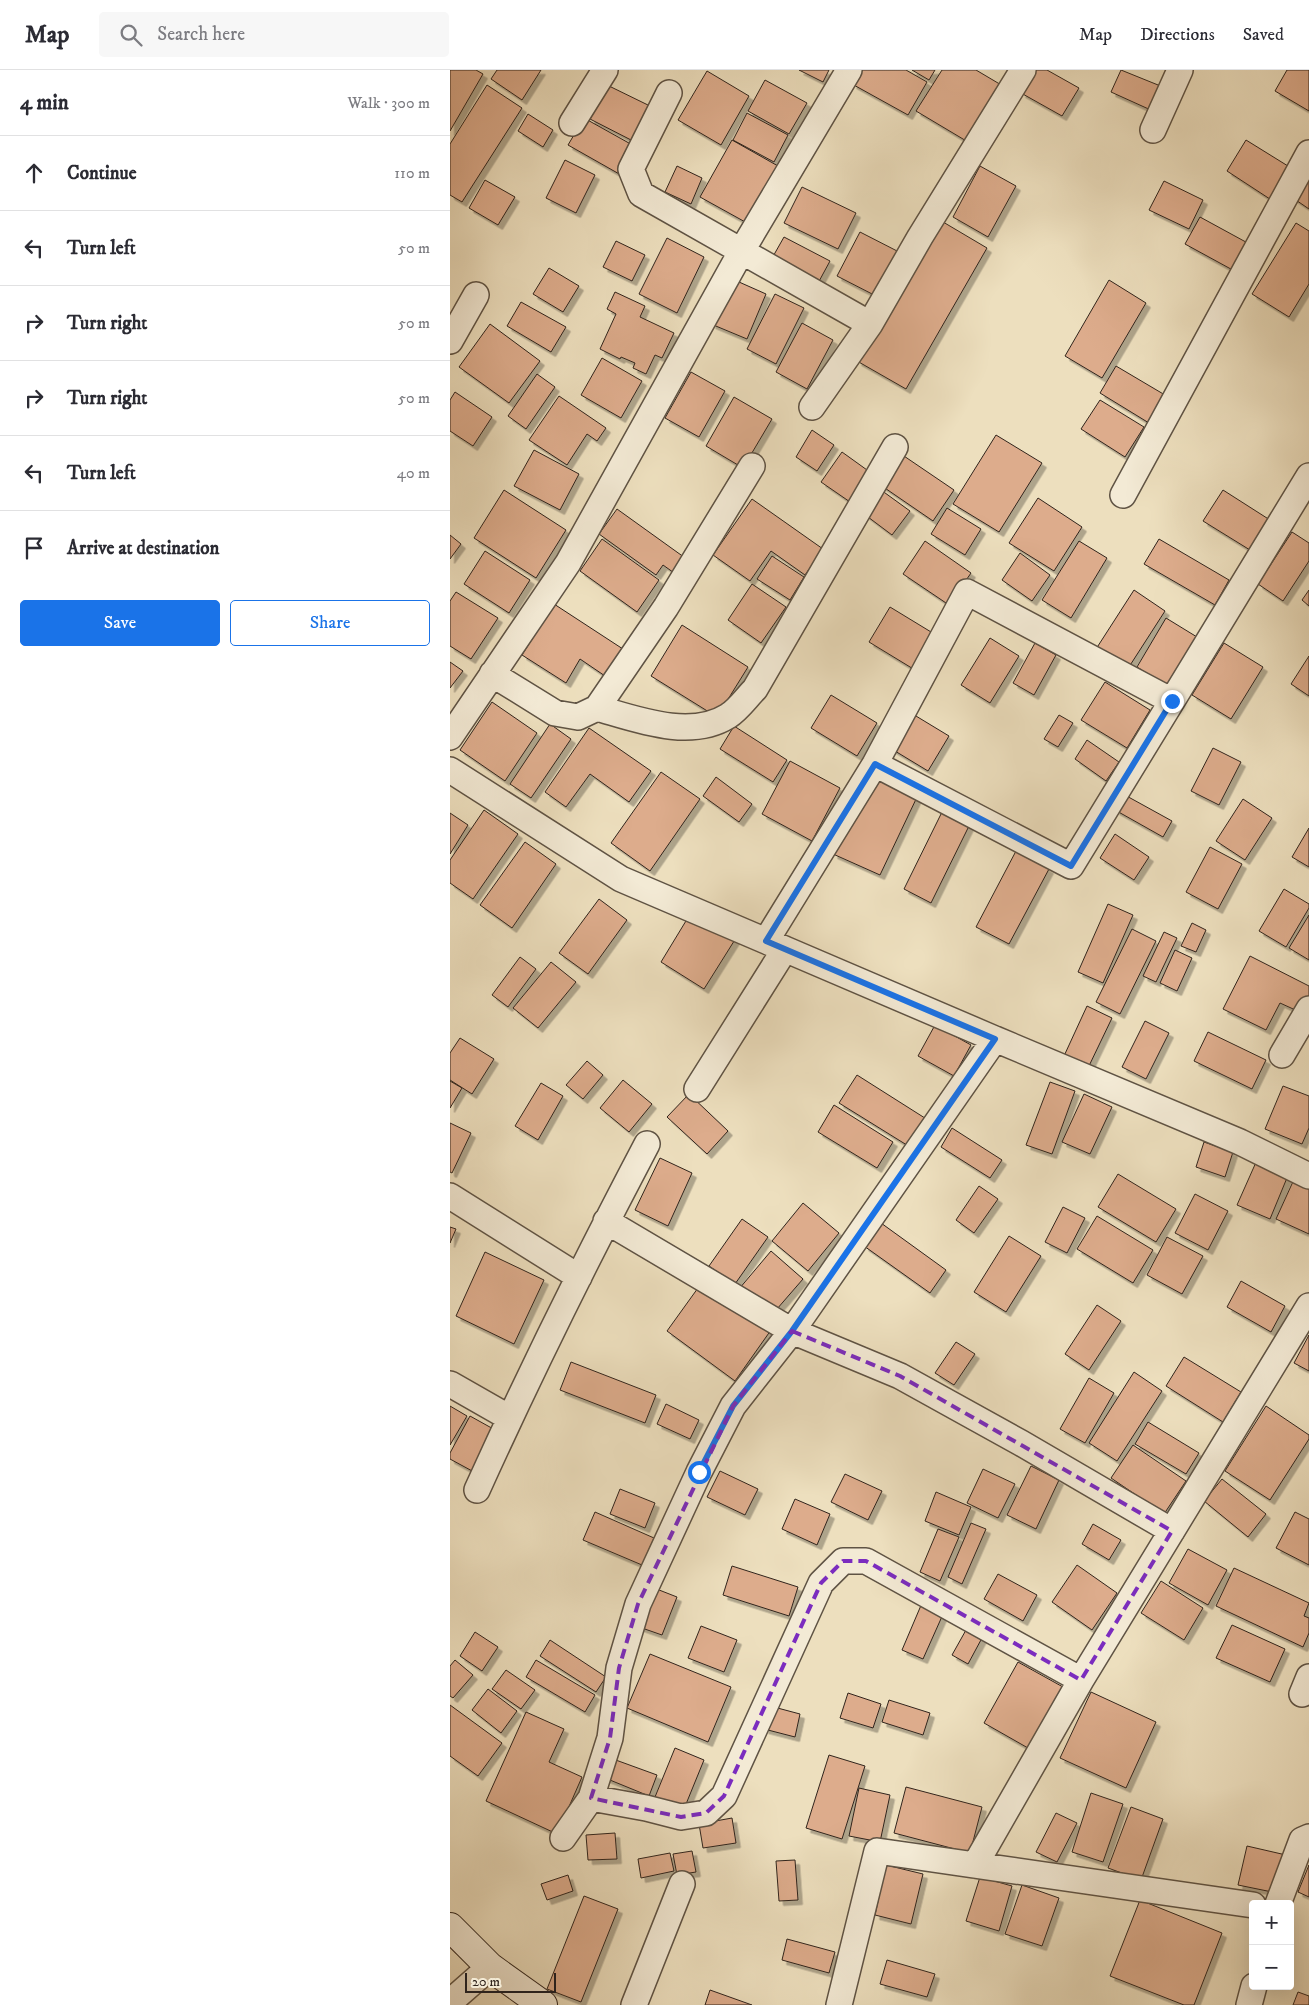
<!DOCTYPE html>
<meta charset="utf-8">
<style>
body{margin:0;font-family:"IM FELL DW Pica",serif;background:#f7f7f7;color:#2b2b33}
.controls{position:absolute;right:15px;bottom:15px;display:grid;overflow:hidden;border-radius:5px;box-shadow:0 5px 20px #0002}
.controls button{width:45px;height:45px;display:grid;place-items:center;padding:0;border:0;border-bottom:1px solid #e1e1e2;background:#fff;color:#2b2b33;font:25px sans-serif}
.scale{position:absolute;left:15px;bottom:12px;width:91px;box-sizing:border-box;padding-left:5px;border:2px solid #30241c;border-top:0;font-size:14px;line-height:18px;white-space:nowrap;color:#30241c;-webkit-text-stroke:4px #f3ead5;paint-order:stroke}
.stop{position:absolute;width:15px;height:15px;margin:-11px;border:4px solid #1a73e8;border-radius:50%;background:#fff}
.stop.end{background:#1a73e8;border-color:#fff;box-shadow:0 1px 5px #0008}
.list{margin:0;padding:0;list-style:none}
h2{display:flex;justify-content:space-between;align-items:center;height:65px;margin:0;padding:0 20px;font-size:21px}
h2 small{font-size:16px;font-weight:400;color:#7c7c81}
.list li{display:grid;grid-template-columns:32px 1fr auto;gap:15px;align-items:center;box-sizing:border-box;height:75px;padding:0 20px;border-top:1px solid #e1e1e2}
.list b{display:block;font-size:19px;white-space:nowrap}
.list em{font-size:16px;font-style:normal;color:#7c7c81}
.actions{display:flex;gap:10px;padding:15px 20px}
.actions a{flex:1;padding:11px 0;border:1px solid #1a73e8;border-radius:5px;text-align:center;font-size:18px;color:#1a73e8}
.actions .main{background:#1a73e8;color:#fff}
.icon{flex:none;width:28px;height:28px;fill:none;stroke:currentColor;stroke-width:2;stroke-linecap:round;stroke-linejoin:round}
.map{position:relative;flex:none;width:859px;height:1935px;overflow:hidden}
header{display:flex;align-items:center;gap:30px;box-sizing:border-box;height:70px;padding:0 25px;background:#fff;border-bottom:1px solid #e1e1e2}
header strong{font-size:24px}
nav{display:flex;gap:28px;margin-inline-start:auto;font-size:18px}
.search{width:350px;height:45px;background:#f7f7f7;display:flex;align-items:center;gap:12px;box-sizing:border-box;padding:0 18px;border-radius:5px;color:#7c7c81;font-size:19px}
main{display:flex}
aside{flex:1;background:#fff}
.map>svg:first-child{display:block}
</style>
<header>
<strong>Map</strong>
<div class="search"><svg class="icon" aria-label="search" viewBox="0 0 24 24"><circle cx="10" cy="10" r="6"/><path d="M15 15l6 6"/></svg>Search here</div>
<nav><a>Map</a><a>Directions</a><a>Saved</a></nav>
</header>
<main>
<aside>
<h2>4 min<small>Walk · 300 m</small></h2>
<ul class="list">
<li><svg class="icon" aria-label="ahead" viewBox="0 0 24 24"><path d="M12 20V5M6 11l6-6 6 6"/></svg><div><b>Continue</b></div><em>110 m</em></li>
<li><svg class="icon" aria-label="left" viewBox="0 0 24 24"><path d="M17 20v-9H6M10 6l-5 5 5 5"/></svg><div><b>Turn left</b></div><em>50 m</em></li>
<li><svg class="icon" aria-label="right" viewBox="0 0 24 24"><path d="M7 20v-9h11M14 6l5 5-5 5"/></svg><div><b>Turn right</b></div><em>50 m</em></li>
<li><svg class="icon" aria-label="right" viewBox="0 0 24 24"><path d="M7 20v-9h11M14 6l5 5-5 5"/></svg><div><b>Turn right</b></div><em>50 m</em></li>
<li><svg class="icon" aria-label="left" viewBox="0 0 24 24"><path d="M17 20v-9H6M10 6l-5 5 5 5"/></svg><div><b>Turn left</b></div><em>40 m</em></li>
<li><svg class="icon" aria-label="arrive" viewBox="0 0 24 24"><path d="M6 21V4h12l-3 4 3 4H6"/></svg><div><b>Arrive at destination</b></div></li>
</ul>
<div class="actions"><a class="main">Save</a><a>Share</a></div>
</aside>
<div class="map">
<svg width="859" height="1935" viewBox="0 0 859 1935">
<defs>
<filter id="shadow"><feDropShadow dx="4.5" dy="4.5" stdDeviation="0" flood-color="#0004"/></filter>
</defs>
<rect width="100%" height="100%" fill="#eddfbe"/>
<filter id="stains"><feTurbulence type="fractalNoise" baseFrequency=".004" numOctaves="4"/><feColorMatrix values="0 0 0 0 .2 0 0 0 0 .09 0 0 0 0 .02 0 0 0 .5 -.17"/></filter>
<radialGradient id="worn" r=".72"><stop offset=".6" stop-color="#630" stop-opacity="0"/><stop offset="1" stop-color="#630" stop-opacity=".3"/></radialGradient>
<path fill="#ddac8c" stroke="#30241c" filter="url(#shadow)" d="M0,0h26l7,4 -33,57z
M47,0h44l-19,30 -31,-21z
M349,0h30l-6,12z
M411,0h45l21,12 -19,33 -56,-31z
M462,0h23l-6,10z
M492,0h34l27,16 -35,56 -52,-31z
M584,0h13l32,18 -17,28 -41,-23z
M671,0l42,17 -10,24 -42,-19z
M837,0h22v41l-34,-20z
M257,1l42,25 -28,49 -43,-25z
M315,10l42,23 -18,31 -41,-23z
M37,15l35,23 -60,94 -12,-7v-51z
M157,15l43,21 -17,35 -43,-22z
M297,43l41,22 -14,27 -41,-22z
M78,44l25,16 -10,17 -25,-16z
M134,48l52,29 -15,28 -53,-30z
M282,70l46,26 -31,57 -47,-26z
M796,70l50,31 -20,32 -49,-32z
M115,90l30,15 -19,38 -30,-15z
M227,96l25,12 -11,26 -26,-12z
M530,96l36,20 -28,51 -35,-20z
M859,99v40l-19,-13z
M35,110l30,17 -17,28 -29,-17z
M714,111l39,19 -14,29 -40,-19z
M352,117l54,26 -18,36 -54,-26z
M750,147l55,30 -15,27 -55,-30z
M488,149l49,29 -81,141 -49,-28z
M846,153l13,8v53l-20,33 -37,-23z
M410,162l41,21 -23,44 -41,-21z
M334,167l46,24 -13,24 -46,-25z
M217,168l37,19 -27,56 -38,-19z
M166,171l29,14 -13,26 -29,-14z
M99,198l30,18 -16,26 -30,-18z
M280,208l36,16 -19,45 -36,-15z
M659,210l37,23 -44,75 -37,-22z
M165,222l30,14 -5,11 34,16 -12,25 -7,-3 -9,19 -13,-6 2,-5 -14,-6 -1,2 -20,-10 16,-35 -9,-5z
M325,224l29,14 -28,56 -29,-15z
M71,232l45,25 -15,25 -44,-26z
M352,253l31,17 -26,49 -31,-17z
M40,254l50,37 -31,42 -50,-36z
M152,288l40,23 -21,37 -40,-23z
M666,296l49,29 -16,28 -49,-30z
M241,302l34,19 -26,46 -34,-19z
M87,304l18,13 -29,42 -18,-13z
M5,322l37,25 -19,29 -23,-15v-31z
M109,326l47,32 -9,13 -10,-7 -20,31 -38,-25z
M284,327l38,22 -29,49 -37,-22z
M650,330l44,27 -19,30 -44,-28z
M362,360l22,15 -17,26 -21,-14z
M546,365l46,28 -43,69 -46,-28z
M84,380l45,24 -19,36 -46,-24z
M392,382l32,23 -21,29 -32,-22z
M451,384l53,36 -21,31 -54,-37z
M54,420l62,40 -30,48 -62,-40z
M431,420l29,21 -18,24 -28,-21z
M773,420l47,30 -20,30 -47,-29z
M588,428l44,29 -28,44 -45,-28z
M302,429l71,50 -18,26 -34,-24 -21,30 -37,-26z
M497,438l34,21 -16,26 -34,-21z
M167,439l71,51 -11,15 -14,-10 -7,10 -57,-41z
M842,462l17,11v18l-26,40 -25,-17z
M0,465l11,9 -11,15z
M152,469l57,41 -22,32 -57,-41z
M709,469l70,41 -14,25 -71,-41z
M475,471l46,32 -22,32 -46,-31z
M629,471l28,17 -36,60 -29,-18z
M35,481l45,29 -21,33 -45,-29z
M570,483l30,22 -18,26 -30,-21z
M322,486l32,21 -14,23 -33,-21z
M302,514l34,23 -25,36 -33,-23z
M684,520l31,21 -38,59 -31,-21z
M859,520v16l-7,-6z
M6,522l42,26 -27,41 -21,-13v-45z
M104,534l72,47 -18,27 -28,-19 -14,24 -44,-28z
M440,537l46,28 -21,35 -46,-28z
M716,548l31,19 -30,49 -30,-19z
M232,555l66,42 -31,50 -66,-41z
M540,568l29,18 -29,47 -29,-18z
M585,573l21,12 -22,40 -21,-12z
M774,573l39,24 -32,52 -39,-24z
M859,586v40l-18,-12z
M0,592l13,9 -13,17z
M655,612l45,28 -23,38 -46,-28z
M381,625l46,28 -20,33 -46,-28z
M42,632l45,31 -32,48 -45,-31z
M461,643l38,23 -21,35 -38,-23z
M609,645l14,8 -15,24 -14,-8z
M100,654l21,15 -40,59 -21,-14z
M284,656l53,34 -14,22 -53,-33z
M139,658l62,43 -22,31 -39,-28 -24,33 -21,-15z
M637,670l32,22 -13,19 -31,-22z
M763,678l28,14 -22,43 -28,-14z
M340,691l50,27 -28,53 -50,-27z
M211,702l39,27 -50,72 -39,-28z
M422,703l46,22 -38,80 -47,-21z
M266,707l36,27 -13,18 -36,-26z
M673,724l49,27 -9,16 -48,-27z
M793,729l29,19 -27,42 -29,-19z
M34,740l34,24 -45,65 -23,-16v-23z
M492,742l27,14 -38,77 -27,-14z
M0,743l18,12 -18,29z
M859,758v39l-17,-10z
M665,764l34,23 -15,23 -34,-22z
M75,772l31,22 -44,64 -32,-23z
M760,777l32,17 -24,45 -32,-17z
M566,781l33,18 -40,75 -33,-17z
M834,819l25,15v4l-23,39 -27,-16z
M149,829l28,21 -39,54 -29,-21z
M658,834l25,11 -30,68 -25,-11z
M242,841l44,27 -32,51 -43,-27z
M859,845v45l-20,-12z
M742,853l14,7 -10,22 -15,-6z
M682,859l24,12 -36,73 -24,-12z
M714,862l13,6 -21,44 -13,-6z
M725,880l17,8 -15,33 -17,-8z
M800,886l59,30v13l-7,14 -22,-10 -14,27 -43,-21z
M70,887l16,12 -28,38 -16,-12z
M101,892l25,20 -38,46 -25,-20z
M637,936l25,12 -24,50 -24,-12z
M695,951l24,12 -23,46 -24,-12z
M485,955l36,20 -17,31 -36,-20z
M758,962l58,28 -14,29 -58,-28z
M10,968l34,21 -22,35 -22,-14v-27z
M137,991l16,14 -20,24 -17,-14z
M407,1005l71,45 -18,27 -71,-44z
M173,1010l29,24 -23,28 -29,-24z
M0,1011l12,7 -12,20z
M600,1012l25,9 -23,63 -26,-9z
M91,1013l22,13 -25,44 -23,-14z
M833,1016l26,10v32l-7,16 -37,-15z
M239,1024l39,37 -21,23 -40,-37z
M634,1024l28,13 -22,47 -28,-12z
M384,1035l59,37 -16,26 -59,-36z
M0,1053l21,10 -19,40 -2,-1z
M502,1058l50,32 -12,18 -49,-31z
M754,1072l29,10 -8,25 -29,-10z
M210,1088l32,15 -24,53 -33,-16z
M807,1090l32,13 -19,46 -33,-14z
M668,1104l58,35 -20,33 -58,-35z
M846,1105l13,6v53l-33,-15z
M529,1116l19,13 -24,34 -18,-13z
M745,1124l33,17 -20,39 -33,-17z
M353,1133l36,30 -31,38 -36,-30z
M613,1137l22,11 -18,35 -22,-11z
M647,1146l56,34 -20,33 -56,-34z
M292,1149l26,18 -33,47 -26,-18z
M431,1153l65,47 -16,23 -66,-47z
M0,1157l6,2 -6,14z
M559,1166l32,20 -35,56 -32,-20z
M717,1167l36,19 -21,38 -35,-19z
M321,1181l32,28 -33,38 -31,-28z
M35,1182l59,28 -30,64 -58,-28z
M253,1211l68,49 -36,51 -68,-50z
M791,1211l44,25 -14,26 -44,-25z
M647,1235l24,16 -32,49 -24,-16z
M859,1265v36l-15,-8z
M506,1272l19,12 -21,31 -19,-12z
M734,1287l57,35 -18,30 -57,-36z
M121,1292l85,33 -11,28 -85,-33z
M684,1302l28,19 -45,70 -28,-18z
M639,1308l25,15 -29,50 -25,-14z
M216,1334l33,16 -9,19 -33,-15z
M0,1336l17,10 -17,29z
M816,1336l43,29v4l-39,61 -45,-29z
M20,1346l27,15 -23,41 -24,-13v-6z
M698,1352l51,31 -13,21 -51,-30z
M683,1375l53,36 -22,33 -53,-36z
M581,1396l28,14 -23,49 -29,-14z
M533,1399l32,15 -17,34 -31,-15z
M270,1401l38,18 -13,26 -38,-18z
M395,1404l37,17 -14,29 -37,-18z
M772,1409l44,35 -18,23 -44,-36z
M170,1419l35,14 -10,25 -35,-14z
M486,1422l35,15 -12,28 -34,-14z
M345,1429l35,15 -13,31 -35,-16z
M145,1442l59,26 -12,27 -59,-25z
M845,1442l14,7v46l-33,-17z
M521,1453l15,6 -24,55 -14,-7z
M643,1454l28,16 -12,20 -27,-16z
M488,1459l21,8 -19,44 -20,-9z
M738,1479l39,21 -19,35 -39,-22z
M627,1495l40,28 -25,37 -40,-28z
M282,1496l66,21 -9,29 -66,-21z
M784,1498l75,35 -5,13 5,2v15l-6,14 -87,-41z
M548,1504l39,21 -14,26 -39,-22z
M711,1511l42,27 -19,32 -43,-27z
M204,1518l23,9 -15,38 -23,-8z
M472,1533l22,9 -21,47 -21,-9z
M782,1555l53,24 -15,33 -54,-24z
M251,1556l36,14 -13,32 -36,-14z
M516,1560l16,8 -14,26 -16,-9z
M25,1562l23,15 -16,24 -22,-15z
M100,1570l56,37 -10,15 -56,-36z
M200,1584l81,33 -23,55 -81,-34z
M5,1590l18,15 -20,23 -3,-2v-30z
M86,1590l59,35 -10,17 -59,-35z
M568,1592l45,25 -35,61 -44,-25z
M56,1600l29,20 -14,19 -29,-20z
M38,1619l29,22 -16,22 -29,-23z
M641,1622l65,30 -30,66 -66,-30z
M398,1623l33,11 -8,24 -33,-10z
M439,1630l41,13 -7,22 -41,-13z
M0,1635l52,38 -24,33 -28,-20z
M320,1636l30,8 -5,23 -31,-8z
M76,1642l38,17 -15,33 33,15 -25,57 -71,-33z
M225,1678l29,12 -20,49 -29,-12z
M379,1685l36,11 -23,73 -36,-11z
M163,1689l44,16 -8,21 -44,-18z
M456,1717l76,20 -12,46 -76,-20z
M409,1718l31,7 -10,47 -31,-6z
M641,1723l32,11 -20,58 -31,-10z
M681,1737l32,12 -22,61 -33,-12z
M606,1743l21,10 -20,39 -21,-10z
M282,1748l4,25 -33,5 -4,-24z
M165,1763l2,26 -29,1 -2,-25z
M797,1776l39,9 -9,38 -39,-8z
M242,1781l4,21 -19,3 -4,-21z
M220,1783l4,18 -33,7 -3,-19z
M345,1790l3,40 -19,1 -3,-40z
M436,1795l37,9 -12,50 -36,-9z
M859,1795v32l-11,-5z
M118,1805l5,16 -26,9 -6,-16z
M530,1807l32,9 -13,45 -33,-10z
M572,1815l37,13 -17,48 -37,-12z
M134,1826l34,13 -37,93 -34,-13z
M690,1830l82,33 -28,72h-10l-74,-29z
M337,1869l48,13 -6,21 -47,-13z
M437,1890l48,14 -8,23 -47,-13z
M260,1920l42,15h-47z
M848,1922l11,4v9h-16z"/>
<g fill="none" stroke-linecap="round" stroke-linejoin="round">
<defs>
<path id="street" d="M219,23l-38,76 10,25 229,130
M122,53l33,-53
M703,60l27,-60
M0,271l26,-46
M362,337l58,-83 50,-87 103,-167
M673,425l186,-342
M42,604l63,39 23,4 19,-9 69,-101 86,-141
M722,631l137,-225
M147,638c39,11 93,32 131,8 10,-6 19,-19 27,-27l140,-242
M0,667l118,-174 173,-311 108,-182
M0,700l171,109 145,62 109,-177 92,-172 205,109 -101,165 -196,-102
M545,969l245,103 69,34
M832,985l27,-46
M247,1019l88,-140
M0,1126l129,81
M156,1151l186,110 108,45 121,67 151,88
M0,1314l60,34
M27,1420c53,-117 110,-232 170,-346
M852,1624l7,-17
M141,1728l55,10 35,9 25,-4 18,-17 97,-213 22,-22h23l215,119
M113,1768l28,-40 19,-60 9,-70 19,-64 61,-132 34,-66 59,-75 203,-292 -229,-98
M525,1795l106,-185 228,-374
M828,1834l24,-64 7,-3
M0,1932l40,-35
M184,1935l48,-121
M389,1935l38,-154 376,54
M799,1935l5,-19"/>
<path id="secondary" d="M0,1857l40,40 53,38"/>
</defs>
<use href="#street" stroke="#5f5344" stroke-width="28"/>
<use href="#secondary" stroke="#30241c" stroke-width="30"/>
<use href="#street" stroke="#f3ead5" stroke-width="25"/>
<use href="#secondary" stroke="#f3ead5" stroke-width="28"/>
</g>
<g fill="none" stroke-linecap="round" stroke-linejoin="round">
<path stroke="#1a73e8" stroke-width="6" d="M249,1402l34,-66 59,-75 203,-292 -229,-98 109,-177 196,102 101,-165"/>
</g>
<path fill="none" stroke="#7b2cbf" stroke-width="4" stroke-dasharray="10 6" stroke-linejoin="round" d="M342,1261l108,45 272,155 -91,149 -215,-119h-23l-22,22 -97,213 -18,17 -25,4 -90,-19 19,-60 9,-70 19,-64 95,-198z"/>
<rect width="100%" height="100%" filter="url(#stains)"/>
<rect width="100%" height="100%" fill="url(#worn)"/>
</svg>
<div class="controls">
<button>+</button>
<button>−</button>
</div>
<div class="scale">20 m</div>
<div class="stop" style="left:249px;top:1402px"></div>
<div class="stop end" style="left:722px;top:631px"></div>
</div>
</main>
